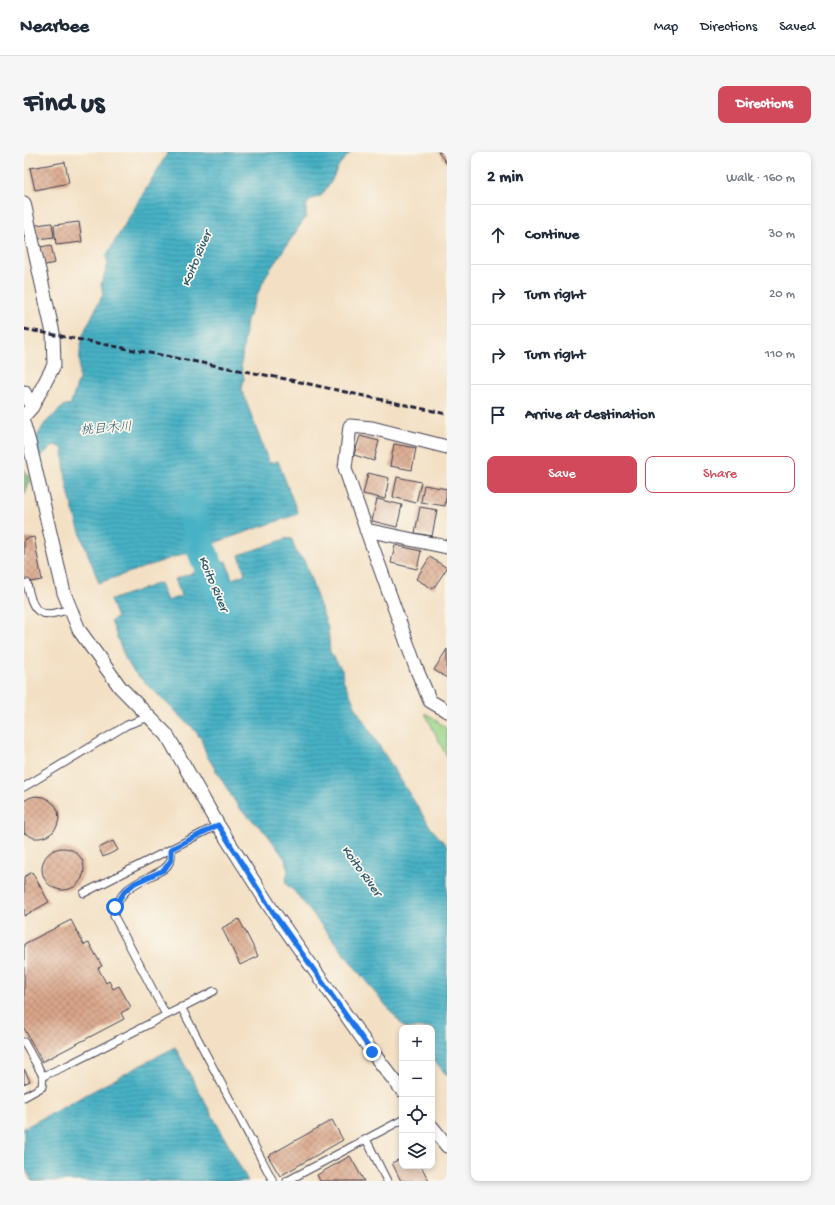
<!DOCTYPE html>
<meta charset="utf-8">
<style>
body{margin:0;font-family:"Gochi Hand","Klee One",sans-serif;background:#f6f6f7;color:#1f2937}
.controls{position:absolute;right:12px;bottom:12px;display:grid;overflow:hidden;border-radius:8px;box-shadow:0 2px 6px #0003}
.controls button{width:36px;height:36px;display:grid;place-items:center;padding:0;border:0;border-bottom:1px solid #e0e1e3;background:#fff;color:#1f2937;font:20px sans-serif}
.stop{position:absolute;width:12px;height:12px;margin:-9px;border:3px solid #1a73e8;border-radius:50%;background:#fff}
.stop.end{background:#1a73e8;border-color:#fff;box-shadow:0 1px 4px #0008}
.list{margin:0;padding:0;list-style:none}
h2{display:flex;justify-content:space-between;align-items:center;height:52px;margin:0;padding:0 16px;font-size:17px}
h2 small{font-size:13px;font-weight:400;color:#747a83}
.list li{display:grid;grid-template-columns:26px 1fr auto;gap:12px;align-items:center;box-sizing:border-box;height:60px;padding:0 16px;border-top:1px solid #e0e1e3}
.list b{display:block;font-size:15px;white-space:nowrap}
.list em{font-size:13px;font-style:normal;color:#747a83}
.actions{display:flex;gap:8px;padding:12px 16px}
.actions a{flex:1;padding:9px 0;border:1px solid #d1495b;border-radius:8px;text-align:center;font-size:14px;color:#d1495b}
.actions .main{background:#d1495b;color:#fff}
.icon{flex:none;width:22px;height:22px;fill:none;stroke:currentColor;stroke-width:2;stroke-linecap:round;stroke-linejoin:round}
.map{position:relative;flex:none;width:423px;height:1029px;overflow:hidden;border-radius:8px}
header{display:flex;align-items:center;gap:24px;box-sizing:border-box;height:56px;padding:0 20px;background:#fff;border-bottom:1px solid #e0e1e3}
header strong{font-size:19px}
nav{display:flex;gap:22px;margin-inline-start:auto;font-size:14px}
.intro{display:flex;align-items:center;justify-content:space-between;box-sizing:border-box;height:96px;padding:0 24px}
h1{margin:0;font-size:28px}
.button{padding:10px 18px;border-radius:8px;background:#d1495b;color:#fff;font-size:14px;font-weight:700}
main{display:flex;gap:24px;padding:0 24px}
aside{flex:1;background:#fff;border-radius:8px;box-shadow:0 2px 6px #0003}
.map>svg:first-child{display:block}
</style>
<header>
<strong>Nearbee</strong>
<nav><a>Map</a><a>Directions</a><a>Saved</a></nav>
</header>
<div class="intro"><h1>Find us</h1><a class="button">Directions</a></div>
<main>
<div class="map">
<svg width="423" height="1029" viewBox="0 0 423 1029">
<defs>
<pattern id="forest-firs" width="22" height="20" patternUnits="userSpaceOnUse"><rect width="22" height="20" fill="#7bb674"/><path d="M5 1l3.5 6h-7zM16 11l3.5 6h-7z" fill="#649460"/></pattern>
<pattern id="water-rules" width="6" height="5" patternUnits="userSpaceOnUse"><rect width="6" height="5" fill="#47b1c5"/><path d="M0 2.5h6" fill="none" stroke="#3b90a1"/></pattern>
<pattern id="building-cross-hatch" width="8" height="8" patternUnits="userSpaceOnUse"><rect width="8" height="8" fill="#d9a589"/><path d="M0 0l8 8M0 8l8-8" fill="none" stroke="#b08671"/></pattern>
</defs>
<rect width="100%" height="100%" fill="#fbf7ec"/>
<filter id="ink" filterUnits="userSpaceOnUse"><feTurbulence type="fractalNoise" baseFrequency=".025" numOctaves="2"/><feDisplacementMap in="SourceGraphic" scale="8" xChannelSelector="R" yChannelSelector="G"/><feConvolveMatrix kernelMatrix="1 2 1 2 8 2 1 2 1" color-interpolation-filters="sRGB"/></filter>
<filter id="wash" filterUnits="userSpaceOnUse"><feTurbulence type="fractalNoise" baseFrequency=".012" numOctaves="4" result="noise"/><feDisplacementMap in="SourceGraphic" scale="16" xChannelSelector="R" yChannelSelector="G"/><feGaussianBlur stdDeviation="0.9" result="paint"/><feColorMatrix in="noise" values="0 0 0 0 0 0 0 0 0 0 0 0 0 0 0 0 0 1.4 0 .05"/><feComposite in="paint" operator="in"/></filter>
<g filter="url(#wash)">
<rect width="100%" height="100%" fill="#f3e0c4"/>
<path fill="#9ad488" stroke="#5e7b62" d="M401,561l7,4 15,12v28z"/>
<path fill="url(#forest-firs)" stroke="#4e6c58" d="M0,317l7,11 -7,15z"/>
<path fill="url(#water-rules)" stroke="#346a80" d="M144,0h183l-12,13 -8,17 -10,14 -11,4 -4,6v11l-39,57 -9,19 -11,27 -6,45 3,13 -2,12 27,73 9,-2 20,53 -199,69c-17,-45 -34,-84 -36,-133l-3,-3 -5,-2 -6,4 -10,9 -3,-20 9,-15 20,-18 5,1 9,-27 1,-28 3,-17 20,-40 -2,-10 7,-20 -2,-8z
M267,385l6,17 7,6 24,68 2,24 12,18 1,9 15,33 73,116 16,18v230l-15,-19v-29h-27l-33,-39 -77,-97 -10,-9 3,-12 -3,-12 -18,-25 -28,-26 -32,-52 -6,-17 -8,-11 -59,-56 -9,-14 -14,-37 6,-3 -7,-18 50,-17 7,18 14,-5 -6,-17 51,-18 6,18 13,-5 -6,-19z
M151,895l73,134h-216l-8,-15v-38z"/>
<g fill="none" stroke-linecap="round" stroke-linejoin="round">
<path stroke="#47b1c5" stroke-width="30" d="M167,356l10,40 23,56"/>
</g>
<g id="blocks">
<path fill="url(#building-cross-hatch)" d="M414,0h9v12z
M41,10l4,21 -34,7 -5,-22z
M55,70l3,20 -26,3 -2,-20z
M28,71l2,14 -16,2 -2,-14z
M27,93l4,18 -14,3 -5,-18z
M336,284l19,5 -5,20 -20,-6z
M370,292l22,4 -4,22 -22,-4z
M344,321l21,5 -4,21 -22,-5z
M373,325l24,5 -5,21 -23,-6z
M400,333l23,4 -2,17 -24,-4z
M353,347l25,6 -5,22 -25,-6z
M396,355l17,3 -5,26 -17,-3z
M10,385l8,43 -18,3v-44z
M371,393l26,6 -4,18 -26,-6z
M406,405l17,11 -14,21 -17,-10z
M423,497v29l-13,-8z
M11,644l8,1 6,3 6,5 3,6 1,8 -2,7 -4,6 -6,4 -7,2h-6l-10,-5v-32l5,-3z
M89,689l5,9 -15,7 -4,-9z
M18 717a21 21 0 1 1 42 0a21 21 0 1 1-42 0Z
M8,720l17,30 -25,14v-39z
M215,767l19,37 -18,9 -18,-37z
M47,768l13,25 5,-2 13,23 -4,2 8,15 3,-2 4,8 6,-3 12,21 -10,6 3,6 -82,43 -18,-34v-84z
M0,917l6,12 -6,3z
M308,968l11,20 -63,36 -12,-20z
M326,1004l14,25h-44l-3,-6z
M378,1006v8h19l8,15h-28l-9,-18z"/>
</g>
</g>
<g filter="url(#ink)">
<use href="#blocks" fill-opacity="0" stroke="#413e50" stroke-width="1"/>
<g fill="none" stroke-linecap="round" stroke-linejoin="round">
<defs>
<path id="service" d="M3,431c6,32 13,36 43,26
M0,635l103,-62 22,-8
M60,741l134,-68
M157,855l92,174
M142,863l-52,-99c3,-24 19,-32 39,-41 7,-4 14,-6 17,-14 2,-3 1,-8 1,-12
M0,890l19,34 -1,11 -18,10
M19,924l25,-11 146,-74
M342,987l21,42
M263,1029l115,-61"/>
<path id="minor" d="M0,51l29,130 1,32 -22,42 -8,9
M0,240l8,15
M0,273l5,17 35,151 15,37 41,57 47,48 51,90 52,82 102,145 30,38
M423,295l-75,-19 -22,-2 -5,42 10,30 61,170 14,33 17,10
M342,378l81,17
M408,975l15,19"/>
</defs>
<use href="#service" stroke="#413e50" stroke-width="9"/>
<use href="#minor" stroke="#413e50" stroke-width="15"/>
<use href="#service" stroke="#fff" stroke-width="7"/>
<use href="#minor" stroke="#fff" stroke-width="13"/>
<path stroke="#22223b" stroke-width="3" stroke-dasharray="6 3" stroke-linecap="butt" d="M0,177l262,50 161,35"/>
</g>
</g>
<g fill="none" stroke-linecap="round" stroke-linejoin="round" filter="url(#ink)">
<path stroke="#1a73e8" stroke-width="5" d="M91,755l9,-15 11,-9 29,-13 7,-10v-11l47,-24 52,83 102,144"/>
</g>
<g text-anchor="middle" stroke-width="3.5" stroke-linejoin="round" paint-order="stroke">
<g font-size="13" font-style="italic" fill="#315b72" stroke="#fbf7ec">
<text transform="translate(171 106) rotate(-67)" y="5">Koito River</text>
<text transform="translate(82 275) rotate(-4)" y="5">桃目木川</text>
<text transform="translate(191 431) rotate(67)" y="5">Koito River</text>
<text transform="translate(339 718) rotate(54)" y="5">Koito River</text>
</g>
</g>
</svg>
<div class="controls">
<button>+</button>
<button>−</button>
<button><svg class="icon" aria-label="locate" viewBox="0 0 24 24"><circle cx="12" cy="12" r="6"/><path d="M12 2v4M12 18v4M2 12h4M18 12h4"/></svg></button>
<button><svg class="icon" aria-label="layers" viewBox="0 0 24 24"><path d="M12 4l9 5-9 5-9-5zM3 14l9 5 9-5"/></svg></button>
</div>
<div class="stop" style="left:91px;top:755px"></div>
<div class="stop end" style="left:348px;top:900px"></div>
</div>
<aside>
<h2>2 min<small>Walk · 160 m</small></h2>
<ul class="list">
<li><svg class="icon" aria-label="ahead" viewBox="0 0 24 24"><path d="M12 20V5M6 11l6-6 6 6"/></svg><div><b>Continue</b></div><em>30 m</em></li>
<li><svg class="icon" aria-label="right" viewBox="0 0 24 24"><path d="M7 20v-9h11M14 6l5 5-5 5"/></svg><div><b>Turn right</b></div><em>20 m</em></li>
<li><svg class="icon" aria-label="right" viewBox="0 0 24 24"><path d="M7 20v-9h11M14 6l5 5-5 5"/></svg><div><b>Turn right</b></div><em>110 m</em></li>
<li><svg class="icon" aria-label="arrive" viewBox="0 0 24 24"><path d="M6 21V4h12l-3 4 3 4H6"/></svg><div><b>Arrive at destination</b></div></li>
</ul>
<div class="actions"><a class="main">Save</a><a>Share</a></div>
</aside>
</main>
